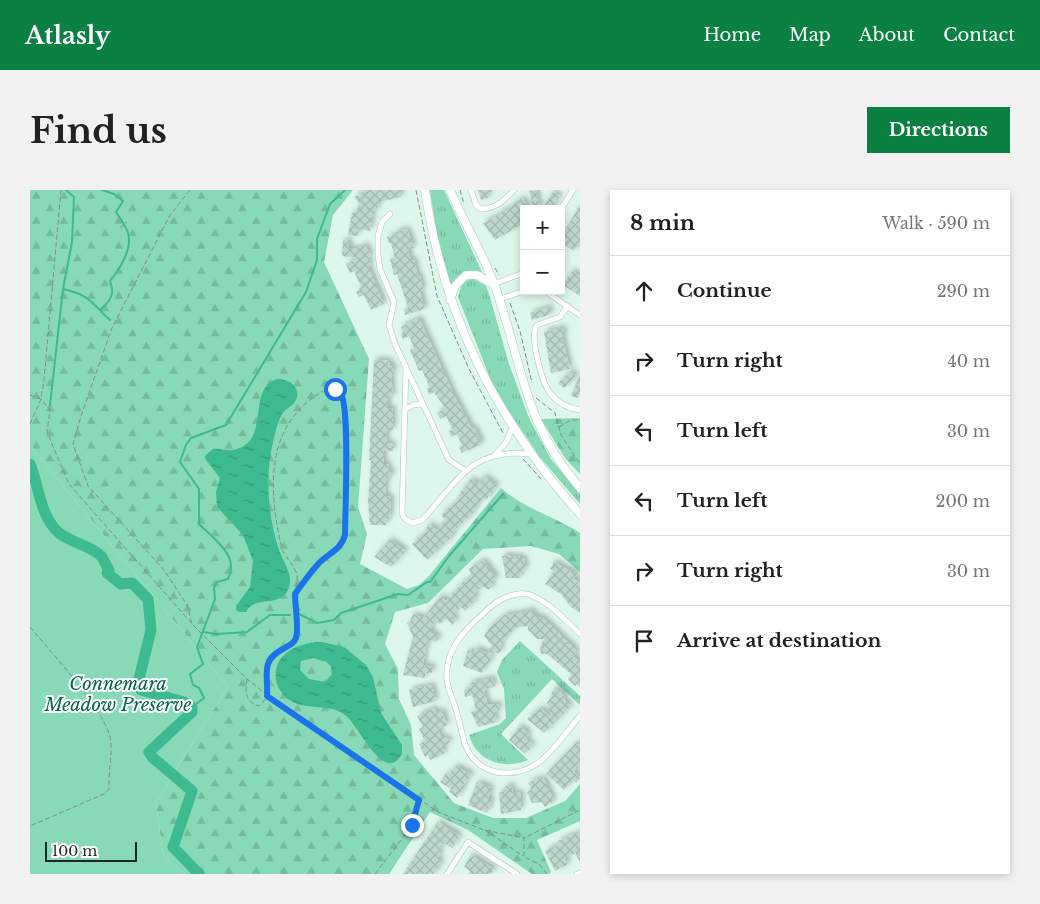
<!DOCTYPE html>
<meta charset="utf-8">
<style>
body{margin:0;font-family:"Libre Baskerville",serif;background:#f2f2f2;color:#222}
.controls{position:absolute;right:15px;top:15px;display:grid;overflow:hidden;border-radius:0px;box-shadow:0 2px 8px #0003}
.controls button{width:45px;height:45px;display:grid;place-items:center;padding:0;border:0;border-bottom:1px solid #e0e0e0;background:#fff;color:#222;font:25px sans-serif}
.scale{position:absolute;left:15px;bottom:12px;width:92px;box-sizing:border-box;padding-left:5px;border:2px solid #1c2622;border-top:0;font-size:14px;line-height:18px;white-space:nowrap;color:#1c2622;-webkit-text-stroke:4px #fff;paint-order:stroke}
.stop{position:absolute;width:15px;height:15px;margin:-11px;border:4px solid #1a73e8;border-radius:50%;background:#fff}
.stop.end{background:#1a73e8;border-color:#fff;box-shadow:0 1px 5px #0008}
.list{margin:0;padding:0;list-style:none}
h2{display:flex;justify-content:space-between;align-items:center;height:65px;margin:0;padding:0 20px;font-size:21px}
h2 small{font-size:16px;font-weight:400;color:#767676}
.list li{display:grid;grid-template-columns:32px 1fr auto;gap:15px;align-items:center;box-sizing:border-box;height:70px;padding:0 20px;border-top:1px solid #e0e0e0}
.list b{display:block;font-size:19px;white-space:nowrap}
.list em{font-size:16px;font-style:normal;color:#767676}
.icon{flex:none;width:28px;height:28px;fill:none;stroke:currentColor;stroke-width:2;stroke-linecap:round;stroke-linejoin:round}
.map{position:relative;flex:none;width:550px;height:684px;overflow:hidden;border-radius:0px}
header{display:flex;align-items:center;gap:30px;box-sizing:border-box;height:70px;padding:0 25px;background:#0b8043;color:#fff}
header strong{font-size:24px}
nav{display:flex;gap:28px;margin-inline-start:auto;font-size:18px}
.intro{display:flex;align-items:center;justify-content:space-between;box-sizing:border-box;height:120px;padding:0 30px}
h1{margin:0;font-size:35px}
.button{padding:12px 22px;border-radius:0px;background:#0b8043;color:#fff;font-size:18px;font-weight:700}
main{display:flex;gap:30px;padding:0 30px}
aside{flex:1;background:#fff;border-radius:0px;box-shadow:0 2px 8px #0003}
.map>svg:first-child{display:block}
</style>
<header>
<strong>Atlasly</strong>
<nav><a>Home</a><a>Map</a><a>About</a><a>Contact</a></nav>
</header>
<div class="intro"><h1>Find us</h1><a class="button">Directions</a></div>
<main>
<div class="map">
<svg width="550" height="684" viewBox="0 0 550 684">
<defs>
<pattern id="grass-tufts" width="24" height="20" patternUnits="userSpaceOnUse" patternTransform="scale(1.25)"><rect width="24" height="20" fill="#87d9b7"/><path d="M3 7l-1-3M5 7V3M7 7l1-3M15 17l-1-3M17 17v-4M19 17l1-3" fill="none" stroke="#74ba9d"/></pattern>
<pattern id="forest-firs" width="22" height="20" patternUnits="userSpaceOnUse" patternTransform="scale(1.25)"><rect width="22" height="20" fill="#87d9b7"/><path d="M5 1l3.5 6h-7zM16 11l3.5 6h-7z" fill="#74ba9d"/></pattern>
<pattern id="water-ripples" width="26" height="14" patternUnits="userSpaceOnUse" patternTransform="scale(1.25)"><rect width="26" height="14" fill="#3eba90"/><path d="M2 4q2-2 4 0t4 0M15 11q2-2 4 0t4 0" fill="none" stroke="#339775"/></pattern>
<pattern id="building-cross-hatch" width="8" height="8" patternUnits="userSpaceOnUse" patternTransform="scale(1.25)"><rect width="8" height="8" fill="#bed7cc"/><path d="M0 0l8 8M0 8l8-8" fill="none" stroke="#a3b8af"/></pattern>
<filter id="shadow"><feDropShadow dx="3" dy="-3" stdDeviation="2.5" flood-color="#0004"/></filter>
</defs>
<rect width="100%" height="100%" fill="#def7eb"/>
<path fill="url(#grass-tufts)" d="M400,0h14l38,82c-15,-4 -23,1 -32,13l-14,-55z
M444,89l12,7 3,8 20,70 20,54 22,41 29,35v10l-41,-48 -35,-52 -10,-16 -36,-91c3,-9 3,-17 16,-18z
M490,451l60,55v9l-28,-26 -51,55 27,26c-24,10 -51,2 -59,-25l31,-11 6,-6 -2,-29 -7,-17 5,-12z"/>
<path fill="url(#forest-firs)" d="M0,0h323l-20,25 -9,47 45,97 -11,148 9,27 -7,30 47,25 12,-4 9,-8 73,-89c23,21 53,28 79,45v39l-21,-18 -28,-8 -48,3 -55,54 -33,9 -10,32 13,25 1,30 12,26 3,30 40,48 39,15h33l39,-17 15,-17v37l-43,19 14,32 -2,2h-17l-64,-44 -38,-18 -41,62h-209l-17,-20 -7,-50 25,-43 47,-74 -198,-242z
M550,228v56l-15,-16 -24,-39z"/>
<path fill="#87d9b7" d="M0,255l198,242 -47,74 -25,43 7,50 17,20h-150z"/>
<path fill="url(#water-ripples)" fill-rule="evenodd" d="M247,189c13,-1 27,11 17,24 -5,5 -10,7 -13,13 -4,8 -6,18 -8,26 -8,33 -5,73 5,105 4,14 17,28 10,43 -9,18 -33,5 -42,22h-7l-3,-2v-4l14,-19 3,-26 -10,-26 -26,-28 -1,-15 4,-14 -14,-18 -1,-4 8,-7c6,-1 13,2 19,1 41,-6 13,-61 45,-71z
M292,452l22,5 22,18 7,12 8,36 21,32v9c-18,32 -43,-29 -57,-39 -17,-13 -40,-3 -57,-16 -6,-5 -11,-12 -12,-19 -4,-27 24,-38 46,-38zM283,468l12,3 6,5 1,8 -7,8 -16,-3 -9,-9 1,-9z"/>
<g fill="none" stroke-linecap="round" stroke-linejoin="round">
<path stroke="#3eba90" stroke-width="2" d="M33,99c29,7 27,13 47,31
M71,119c10,-9 14,-15 9,-28 9,-11 23,-32 18,-48 -2,-7 -8,-15 -12,-21l7,-11 -9,-7 -12,-4
M20,215l13,-116 9,-47 2,-45 -8,-7
M269,424l18,9 17,-3 7,-7 57,-19 10,1 19,-13h3l19,-26 54,-62
M173,442l14,2 30,-2 23,-17h20
M162,517l12,-9 -5,-10 -6,-3 -3,-11 13,-10 -6,-17 18,-48 -1,-11 3,-6 11,-3c12,-23 -14,-40 -29,-55v-35l-19,-27 6,-17 5,-7 35,-13 80,-133 11,-32v-21l13,-35 15,-14"/>
<path stroke="#3eba90" stroke-width="11" d="M0,274c9,22 9,46 25,65 11,13 36,16 46,27 3,3 5,10 8,14l-2,3 14,11 11,-1 16,16 3,31 -13,53 3,7 43,12 8,5v5l-43,40 3,5 40,34 -19,56 26,27"/>
</g>
<path fill="url(#building-cross-hatch)" filter="url(#shadow)" d="M333,0h38v7l-22,5 -3,9h-3l-3,20 -11,-2 -1,7 -10,-1 4,-22h4l3,-10 -5,-6 10,-5z
M448,0h16l-7,4 1,4 -7,2z
M506,0l4,19h-7l-4,-18z
M523,2l7,4 -9,13h-9z
M492,8l8,11h-6v14l-29,17 -12,-17 18,-9 -1,-2 7,-2z
M550,15v36l-6,10 -13,-8v-6z
M377,39l7,19 -6,1 3,12 3,-1 4,16h2l3,14 -3,1 5,18 -20,6 -1,-6 4,-1 -11,-34 -3,1 -4,-16 5,-1 -4,-15h-2l-2,-6 9,-2 -1,-3z
M313,50h6v8l7,1 10,-4 5,11 -4,2 4,7 -3,1 16,38 -13,6 -7,-15 -5,2 -3,-5 4,-2 -1,-2 2,-1 -7,-16 -4,2 -4,-9 12,-6 -16,-2z
M542,81l8,5v20l-17,-11z
M519,117l2,7 -19,6 -2,-7z
M389,128l34,75 19,36 3,-1 7,16 -20,9 -3,-6 3,-1 -5,-12 -6,3 -2,-6 4,-1 -7,-14 -6,3 -3,-6 8,-5 -11,-16 -5,3 -2,-6 2,-1 -1,-5 -6,-13 -3,1 -9,-21 4,-2 -5,-12 -6,3 -2,-5 2,-1 -2,-6z
M533,138l1,7h-2l8,34 -19,4 -7,-41z
M344,170l16,1v5l4,1v6h-3l2,24h-5v11l5,1v21h-6l-1,13 7,1v7l-9,-1v14h5l-1,7h4v6l-4,-1v5h-2l-1,15 6,1 -1,22 -4,1v5h-16l-2,-23 3,-42h-2z
M541,181l5,5 -12,12 -6,-5z
M550,184v20l-2,4 -7,-2z
M454,286l13,10 -11,14 -3,-3 -11,17 -20,19 2,2 -27,25 -15,-16 15,-13 -2,-2 5,-5 6,6 10,-10 -5,-5 19,-17 -2,-2 13,-17 7,5z
M360,350l16,11 -15,16 -17,-10z
M480,365l1,2 9,-1v2h4l2,11 -6,3 1,6h-15l-4,-22z
M453,370l14,18 -6,4 2,4 -5,4 -5,-4 -10,8 4,4 -12,13 -4,-4 -9,8 5,5 -5,5 -6,-7 -6,6 -5,-5 -5,13 9,4 -2,6 -7,-2 -4,7 -3,18 10,2 -1,6h-7v5l-22,-3 10,-38 -6,-14 3,-1 3,-8 10,4 18,-22 5,5 17,-19 9,-5 -3,-8z
M524,372l23,12 -3,4 6,5v30l-10,-7 -9,-12 -16,-10 9,-13 -4,-2z
M499,419l10,9 3,-1 36,35 -5,4 7,6v25l-3,-3 -2,2 -7,-7 4,-4 -14,-12 -11,-9h-6l-1,-7 4,-8h-7l-9,-9v-4l-12,1 -9,9 -5,6 -2,6 2,2 -4,4 -4,-4 -6,15 -2,-1 -4,9 -19,-7 5,-16 6,3 2,-5 11,5 6,-6 -9,-11 7,-10 14,-11 21,-3z
M462,488l3,8 -11,4 4,15 10,-1 2,6 -6,2 3,10 -19,5 -7,-15 5,-2 -4,-15 -7,2 -1,-7 6,-2 -1,-5z
M402,495l4,16 -23,6 -4,-17z
M526,497l10,9 -2,2 2,4 5,4 -27,27 -17,-14 14,-11 11,10 -5,-15 6,-8 -2,-2z
M404,518l3,5 5,-3 5,15 -9,4 4,10 5,-2 3,6 -8,3 3,7 -15,7 -2,-5 -3,2 -6,-13 6,-3 -6,-12 4,-2 -6,-11z
M490,536l9,8 -3,5 7,6 -8,9 -16,-14z
M547,552l3,3v20l-6,6 6,7 -4,5 -3,-3 -9,10 -18,-16z
M426,576l16,9 -9,10 2,1 -8,12 -8,-6 2,-3 -11,-7 6,-8 2,1z
M513,587l11,24 -9,6 -3,-5 -10,1 -5,-10 4,-4 -3,-6 10,-5 1,3z
M447,592l15,6 -4,10 4,2 -5,13 -19,-8z
M475,596h8l-1,8 7,-2 2,2v16l-20,4 -2,-22h6z
M408,632l22,14 -8,12 -8,-5 -6,9 3,2 -4,5 5,3 -8,12h-31z
M550,642v30l-5,-9 -10,5 3,6 -13,7 -10,-20 15,-7 -2,-3z
M441,665l23,14 -3,5h-23l2,-3 -6,-4z"/>
<g fill="none" stroke-linecap="round" stroke-linejoin="round">
<defs>
<path id="street" d="M441,0l5,15 5,4c14,0 24,-9 33,-19
M531,19l12,-19
M360,24l-8,8 -4,14v19l2,14 14,33 -5,23 6,19 54,116 16,10
M463,94l31,-11
M515,101l35,24
M470,109l24,-8
M538,116l-8,11 -23,8c-8,10 5,58 13,68 7,10 18,15 30,17
M376,177l-4,146 3,6 7,4 10,-3c36,-38 48,-73 110,-66
M375,220l8,-5 10,-1
M465,265l12,-14 6,-15
M550,444c-14,-13 -29,-30 -47,-38 -15,-7 -34,3 -45,13 -15,14 -33,29 -39,50 -7,26 4,36 9,58 4,13 5,29 14,40 18,22 50,20 71,2 14,-13 25,-29 37,-43
M417,684l21,-32 49,32
M547,684l3,-1"/>
<path id="secondary" d="M395,0c18,125 71,230 155,324
M420,0c16,37 38,72 50,111 24,74 26,124 80,187
M420,110l5,-14 11,-11h11l16,9"/>
</defs>
<use href="#street" stroke="#adc6ba" stroke-width="6"/>
<use href="#secondary" stroke="#adc6ba" stroke-width="9"/>
<path stroke="#7e9088" stroke-width="1" stroke-dasharray="5 2.5" stroke-linecap="butt" d="M160,0l-20,25 -58,113 -30,85 -9,31 15,42 76,84 23,35 5,19
M386,0l21,106 32,73 34,64
M430,0l4,14
M90,38l7,-6
M465,78l4,7
M480,113l10,28 12,52
M0,205l11,4 9,11 -3,22 22,52 124,141 54,54 20,16 171,117 46,18 40,8
M506,208l19,15 6,22 19,29
M0,234l11,-25 3,-19 17,-190
M529,237l12,-7h9
M493,269l19,21
M0,437c19,23 80,88 81,116 1,15 -3,31 -2,46l-5,5 -74,32
M217,489c-2,13 -2,23 12,27 15,-12 4,-28 10,-43 5,-13 25,-16 27,-26 3,-12 -1,-30 -1,-43l26,-32 15,-11 7,-8c4,-19 6,-134 -2,-148 -3,-6 -11,-8 -16,-5 -61,33 -57,100 -43,159 3,9 13,16 15,26 1,6 -2,14 -2,19
M455,640l38,26
M345,684l36,-47 8,-27
M517,684l-8,-10 -15,-7v-19l56,-28"/>
<use href="#street" stroke="#fff" stroke-width="5"/>
<use href="#secondary" stroke="#fff" stroke-width="8"/>
</g>
<g fill="none" stroke-linecap="round" stroke-linejoin="round">
<path stroke="#1a73e8" stroke-width="6" d="M305,199c0,1 5,5 6,5 9,15 4,118 4,141 -4,15 -16,18 -26,28 -9,10 -17,21 -24,31 0,11 4,35 1,44 -3,10 -23,11 -28,26 -3,9 0,22 -1,32l152,104 -7,25"/>
</g>
<g text-anchor="middle" stroke-width="4" stroke-linejoin="round" paint-order="stroke">
<g font-size="18" font-style="italic" fill="#006549" stroke="#fff">
<text x="88" y="500">Connemara<tspan x="88" dy="21">Meadow Preserve</tspan></text>
</g>
</g>
</svg>
<div class="controls">
<button>+</button>
<button>−</button>
</div>
<div class="scale">100 m</div>
<div class="stop" style="left:305px;top:199px"></div>
<div class="stop end" style="left:382px;top:635px"></div>
</div>
<aside>
<h2>8 min<small>Walk · 590 m</small></h2>
<ul class="list">
<li><svg class="icon" aria-label="ahead" viewBox="0 0 24 24"><path d="M12 20V5M6 11l6-6 6 6"/></svg><div><b>Continue</b></div><em>290 m</em></li>
<li><svg class="icon" aria-label="right" viewBox="0 0 24 24"><path d="M7 20v-9h11M14 6l5 5-5 5"/></svg><div><b>Turn right</b></div><em>40 m</em></li>
<li><svg class="icon" aria-label="left" viewBox="0 0 24 24"><path d="M17 20v-9H6M10 6l-5 5 5 5"/></svg><div><b>Turn left</b></div><em>30 m</em></li>
<li><svg class="icon" aria-label="left" viewBox="0 0 24 24"><path d="M17 20v-9H6M10 6l-5 5 5 5"/></svg><div><b>Turn left</b></div><em>200 m</em></li>
<li><svg class="icon" aria-label="right" viewBox="0 0 24 24"><path d="M7 20v-9h11M14 6l5 5-5 5"/></svg><div><b>Turn right</b></div><em>30 m</em></li>
<li><svg class="icon" aria-label="arrive" viewBox="0 0 24 24"><path d="M6 21V4h12l-3 4 3 4H6"/></svg><div><b>Arrive at destination</b></div></li>
</ul>
</aside>
</main>
